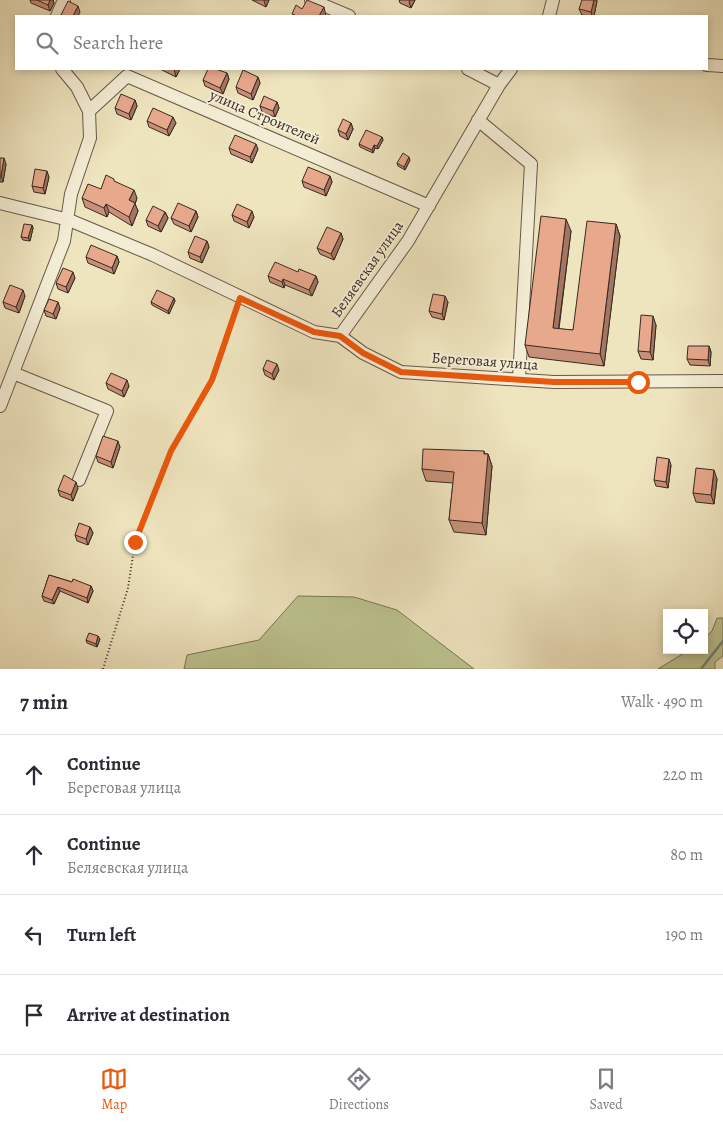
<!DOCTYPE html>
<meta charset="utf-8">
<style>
body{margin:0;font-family:Alegreya,serif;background:#f7f7f7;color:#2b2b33}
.controls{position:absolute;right:15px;bottom:15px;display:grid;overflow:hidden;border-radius:0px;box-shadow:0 2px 8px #0003}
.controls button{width:45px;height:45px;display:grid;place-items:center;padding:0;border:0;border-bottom:1px solid #e1e1e2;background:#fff;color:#2b2b33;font:25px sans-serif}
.stop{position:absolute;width:15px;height:15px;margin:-11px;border:4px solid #ea580c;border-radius:50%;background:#fff}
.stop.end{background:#ea580c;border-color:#fff;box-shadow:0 1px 5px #0008}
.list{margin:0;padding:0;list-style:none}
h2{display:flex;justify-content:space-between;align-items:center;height:65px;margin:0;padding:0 20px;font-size:21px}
h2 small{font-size:16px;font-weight:400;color:#7c7c81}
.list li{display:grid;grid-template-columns:32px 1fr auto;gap:15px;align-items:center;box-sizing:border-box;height:80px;padding:0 20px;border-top:1px solid #e1e1e2}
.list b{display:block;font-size:19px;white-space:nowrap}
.list p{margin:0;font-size:16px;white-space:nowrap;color:#7c7c81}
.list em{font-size:16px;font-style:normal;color:#7c7c81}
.icon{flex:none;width:28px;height:28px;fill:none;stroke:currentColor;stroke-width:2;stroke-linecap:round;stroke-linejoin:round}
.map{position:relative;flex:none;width:723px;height:669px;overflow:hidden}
.search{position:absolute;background:#fff;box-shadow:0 2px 8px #0003;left:15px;right:15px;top:15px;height:55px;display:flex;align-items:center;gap:12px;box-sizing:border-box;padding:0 18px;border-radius:0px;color:#7c7c81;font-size:19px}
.sheet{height:385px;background:#fff}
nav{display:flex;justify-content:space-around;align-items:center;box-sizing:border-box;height:70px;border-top:1px solid #e1e1e2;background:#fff;font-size:14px;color:#7c7c81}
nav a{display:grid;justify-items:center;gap:2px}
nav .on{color:#ea580c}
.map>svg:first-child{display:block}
</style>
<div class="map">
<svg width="723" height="669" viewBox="0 0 723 669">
<rect width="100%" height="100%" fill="#eee4be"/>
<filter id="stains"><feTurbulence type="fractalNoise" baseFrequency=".004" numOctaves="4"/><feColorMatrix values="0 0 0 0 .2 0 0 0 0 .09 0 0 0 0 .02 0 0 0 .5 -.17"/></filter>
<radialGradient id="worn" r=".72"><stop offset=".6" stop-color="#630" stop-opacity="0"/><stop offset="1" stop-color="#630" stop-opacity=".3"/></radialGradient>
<path fill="#bcc38f" stroke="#7a7659" d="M298,596l56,1 43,13 77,59h-290l3,-14 72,-15z
M717,618h6v38l-8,6v7h-57l31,-19h15v-11l8,-8z"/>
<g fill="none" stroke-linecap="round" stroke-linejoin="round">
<path stroke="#72837a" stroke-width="2.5" d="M701,669l22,-28"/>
<defs>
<path id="minor" d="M311,0l38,16
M57,16l7,-16
M549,16l4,-16
M707,65l16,1
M468,69l31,16
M89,111l38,-35 302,130
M478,120l53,44 -12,215
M0,203l69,17 84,35 161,77 26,4 68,-95 91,-156 12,-16
M340,336l23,17 38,19 153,10 169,-1
M13,373l94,38 -28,69
M0,406l64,-165 7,-47 19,-56 -1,-27 -12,-24 -15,-18"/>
</defs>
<use href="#minor" stroke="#66584a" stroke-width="14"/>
<path stroke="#382a23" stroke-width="2" stroke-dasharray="1 2.5" stroke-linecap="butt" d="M103,669l25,-81 7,-46 16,-44 20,-47 41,-71 24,-72"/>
<use href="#minor" stroke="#f4edd5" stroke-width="12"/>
</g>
<path fill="#c89078" stroke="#382a23" d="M30,0h23l1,3 -4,8 -19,-8z
M252,0h17l-3,7z
M399,0h16l-4,8 -11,-5z
M597,1l-3,15h-8l-4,-1 -3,-6z
M160,69h20l-4,8z
M227,73l2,6 -6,15 -18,-8 -2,-6z
M258,77l2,6 -7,17 -15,-7 -2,-6z
M135,100l2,6 -6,14 -14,-6 -2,-6z
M277,102l2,6 -4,9 -13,-5 -2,-6z
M147,121l29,2 -7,13 -20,-9z
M351,123l2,6 -5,11 -8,-4 -2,-6z
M382,137l1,3 -5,9 -3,-1 -2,5 -13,-6 -1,-3z
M229,148l29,1 -6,14 -21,-9z
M0,158l6,6 -3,18h-3z
M410,160l-5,10 -7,-4 -1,-3z
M330,176l2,6 -6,14 -22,-9 -2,-6z
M49,177l-4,17 -11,-2 -2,-6z
M115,182l22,16 -2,6 3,7 -6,15 -23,-14 -2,5 -22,-10 -3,-9z
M196,211l2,6 -7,15 -17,-8 -3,-6z
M165,212l3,6 -7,14 -13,-6 -2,-6z
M232,215l22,2 -5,11 -15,-7z
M616,224l4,12 -16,130 -75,-9 -4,-12 46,-114 -12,98 14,1z
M32,225l1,3 -3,13 -7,-1 -2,-3z
M341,233l2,6 -9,21 -14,-6 -3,-6z
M207,241l2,6 -7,16 -12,-5 -2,-6z
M117,256l2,6 -5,12 -26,-11 -2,-6z
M298,272l18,4 2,6 -6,14 -27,-11 -1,3 -14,-6 -2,-6z
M75,278l-7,15 -10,-4 -2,-6z
M25,296l-6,17 -14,-5 -2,-6z
M174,298l1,3 -6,13 -17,-9 -1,-3z
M448,302l-4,18 -12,-3 -3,-6z
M60,308l-4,11 -10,-3 -2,-6z
M656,325l-3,35 -12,-1 -3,-8z
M709,346l2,6 -1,14 -20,-1 -3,-6z
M263,369l16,1 -5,10 -9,-5z
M106,383l23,3 -5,11 -16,-8z
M120,447l-7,21 -15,-6 -2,-6z
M485,454h3l4,12 -6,69 -32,-3 -5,-12 4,-37 -27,-2 -4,-12z
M671,465l-3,23 -12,-2 -2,-6z
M717,479l-3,25 -18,-2 -3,-9z
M78,488l-5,13 -13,-5 -2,-6z
M90,527l3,6 -5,12 -11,-4 -2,-6z
M49,575l23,7 19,4 2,5 -5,12 -28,-12 -6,13 -10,-3 -2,-5z
M100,639l-3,8 -10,-4 -1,-3z"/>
<path fill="#a27662" stroke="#382a23" d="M50,0h3l1,3 -4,8 -2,-6z
M264,0h5l-3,7 -2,-6z
M410,0h5l-4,8 -2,-6z
M594,0h3v1l-3,15h-2l-1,-4z
M78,6l2,6 -2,4h-5z
M324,7l2,9h-7z
M174,69h6l-4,8z
M227,73l2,6 -6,15 -3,-6z
M258,77l2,6 -7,17 -2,-6z
M135,100l2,6 -6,14 -2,-6z
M277,102l2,6 -4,9 -2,-6z
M173,117l3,6 -7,13 -2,-6z
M351,123l2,6 -5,11 -2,-6z
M382,137l1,3 -5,9 -1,-3z
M256,144l2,5 -6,14 -2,-6z
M374,145l1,3 -2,5 -1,-3z
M409,157l1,3 -5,10 -1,-3z
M4,158l2,6 -3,18 -2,-6z
M47,171l2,6 -4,17 -2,-6z
M330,176l2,6 -6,14 -2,-6z
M134,190l3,8 -2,6 3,7 -6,15 -3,-9v-17z
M106,204l3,8 -2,5 -3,-9z
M196,211l2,6 -7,15 -2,-6z
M252,211l2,6 -5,11 -2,-6z
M165,212l3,6 -7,14 -3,-6z
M566,219l5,12 -14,109 -4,-12z
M616,224l4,12 -16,130 -4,-12z
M32,225l1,3 -3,13 -2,-3z
M341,233l2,6 -9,21 -3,-6z
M207,241l2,6 -7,16 -2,-6z
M117,256l2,6 -5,12 -2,-6z
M73,272l2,6 -7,15 -2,-6z
M316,276l2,6 -6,14 -3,-6z
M283,279l2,6 -1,3 -2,-6z
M23,290l2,6 -6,17 -3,-6z
M445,296l3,6 -4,18 -2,-6z
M174,298l1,3 -6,13 -1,-3z
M58,302l2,6 -4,11 -3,-5z
M653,316l3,9 -3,35 -3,-8z
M709,346l2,6 -1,14 -2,-6z
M277,364l2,6 -5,10 -2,-6z
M127,380l2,6 -5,11 -2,-6z
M118,441l2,6 -7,21 -2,-6z
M484,451l3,9 1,-6 4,12 -6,69 -4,-12z
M669,459l2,6 -3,23 -2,-6z
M714,470l3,9 -3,25 -3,-9z
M76,482l2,6 -5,13 -2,-6z
M90,527l3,6 -5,12 -2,-6z
M91,586l2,5 -5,12 -1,-5z
M58,587l2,4 -6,13 -2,-4z
M98,636l2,3 -3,8 -1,-3z"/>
<path fill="#e8a88c" stroke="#382a23" d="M37,0h13l-2,5z
M307,0l17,7 -5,9h-22l-5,-2 4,-9 6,4z
M582,0h12l-3,12 -12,-3z
M68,1l10,5 -5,10h-9l-3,-1z
M208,69h8l11,4 -7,15 -17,-8z
M243,70l15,7 -7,17 -15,-7z
M121,94l14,6 -6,14 -14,-6z
M264,96l13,6 -4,9 -13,-5z
M153,108l20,9 -6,13 -20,-9z
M343,119l8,4 -5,11 -8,-4z
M366,130l16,7 -5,9 -3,-1 -2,5 -13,-6z
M235,135l21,9 -6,13 -21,-9z
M403,153l6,4 -5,10 -7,-4z
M0,158h4l-3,18h-1z
M308,167l22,9 -6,14 -22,-9z
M35,169l12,2 -4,17 -11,-2z
M106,175l8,4v2l20,9 -5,10 6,3 -6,14 -23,-13 -2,4 -22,-10 6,-14 13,5z
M178,203l18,8 -7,15 -18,-8z
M237,204l15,7 -5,11 -15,-7z
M153,206l12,6 -7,14 -12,-6z
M541,216l25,3 -13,109 20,2 14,-109 29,3 -16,130 -75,-9z
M24,224l8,1 -4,13 -7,-1z
M327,227l14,6 -10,21 -14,-6z
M195,236l12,5 -7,16 -12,-5z
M91,245l26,11 -5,12 -26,-11z
M275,262l23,10 1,-3 17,7 -7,14 -26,-11 -1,3 -14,-6z
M63,268l10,4 -7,15 -10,-4z
M10,285l13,5 -7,17 -13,-5z
M157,290l17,8 -6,13 -17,-9z
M433,294l12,2 -3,18 -13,-3z
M49,299l9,3 -5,12 -9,-4z
M641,315l12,1 -3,36 -12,-1z
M688,346h21l-1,14 -21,-1z
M267,360l10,4 -5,10 -9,-5z
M111,373l16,7 -5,11 -16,-8z
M103,436l15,5 -7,21 -15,-6z
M423,449l61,2v3h4l-6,69 -33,-3 5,-48 -32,-3z
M657,457l12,2 -3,23 -12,-2z
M696,468l18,2 -3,25 -18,-2z
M64,475l12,7 -5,13 -13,-5z
M79,523l11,4 -4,12 -11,-4z
M49,575l23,7 1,-3 18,7 -4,12 -29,-11 -6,13 -10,-4z
M89,633l9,3 -2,8 -10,-4z"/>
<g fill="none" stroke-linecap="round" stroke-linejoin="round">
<path stroke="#ea580c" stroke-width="6" d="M135,542l36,-91 41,-71 28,-82 74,34 26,4 23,17 38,19 153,10h84"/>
</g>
<g text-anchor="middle" stroke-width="4" stroke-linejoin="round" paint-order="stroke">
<g font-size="15" fill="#382a23" stroke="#f4edd5">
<text transform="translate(265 117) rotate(23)" y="5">улица Строителей</text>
<text transform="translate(367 269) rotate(-55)" y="5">Беляевская улица</text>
<text transform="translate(485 361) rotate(4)" y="5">Береговая улица</text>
</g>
</g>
<rect width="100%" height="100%" filter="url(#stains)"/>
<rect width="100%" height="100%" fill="url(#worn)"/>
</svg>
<div class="controls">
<button><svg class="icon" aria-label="locate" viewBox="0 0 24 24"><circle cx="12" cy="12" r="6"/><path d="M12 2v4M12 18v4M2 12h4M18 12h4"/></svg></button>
</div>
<div class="stop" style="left:638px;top:382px"></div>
<div class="stop end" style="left:135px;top:542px"></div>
<div class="search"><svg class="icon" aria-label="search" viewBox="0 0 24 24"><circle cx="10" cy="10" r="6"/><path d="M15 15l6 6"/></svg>Search here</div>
</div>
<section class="sheet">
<h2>7 min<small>Walk · 490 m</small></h2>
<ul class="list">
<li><svg class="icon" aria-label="ahead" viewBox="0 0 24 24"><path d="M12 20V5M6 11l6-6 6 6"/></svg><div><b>Continue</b><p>Береговая улица</p></div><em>220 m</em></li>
<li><svg class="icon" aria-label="ahead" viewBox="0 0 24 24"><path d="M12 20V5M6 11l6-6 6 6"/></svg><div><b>Continue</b><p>Беляевская улица</p></div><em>80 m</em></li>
<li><svg class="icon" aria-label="left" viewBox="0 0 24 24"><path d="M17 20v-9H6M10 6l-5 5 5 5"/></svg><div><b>Turn left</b></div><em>190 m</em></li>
<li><svg class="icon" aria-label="arrive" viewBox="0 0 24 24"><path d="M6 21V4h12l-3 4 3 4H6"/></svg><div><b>Arrive at destination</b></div></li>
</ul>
</section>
<nav>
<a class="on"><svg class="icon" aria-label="map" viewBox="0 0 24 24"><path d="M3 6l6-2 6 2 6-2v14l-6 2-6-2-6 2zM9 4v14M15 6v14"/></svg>Map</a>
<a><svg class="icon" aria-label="directions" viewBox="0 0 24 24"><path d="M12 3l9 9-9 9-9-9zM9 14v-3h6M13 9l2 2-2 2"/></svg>Directions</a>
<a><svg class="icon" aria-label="saved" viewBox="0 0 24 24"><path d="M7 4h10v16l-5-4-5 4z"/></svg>Saved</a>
</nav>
